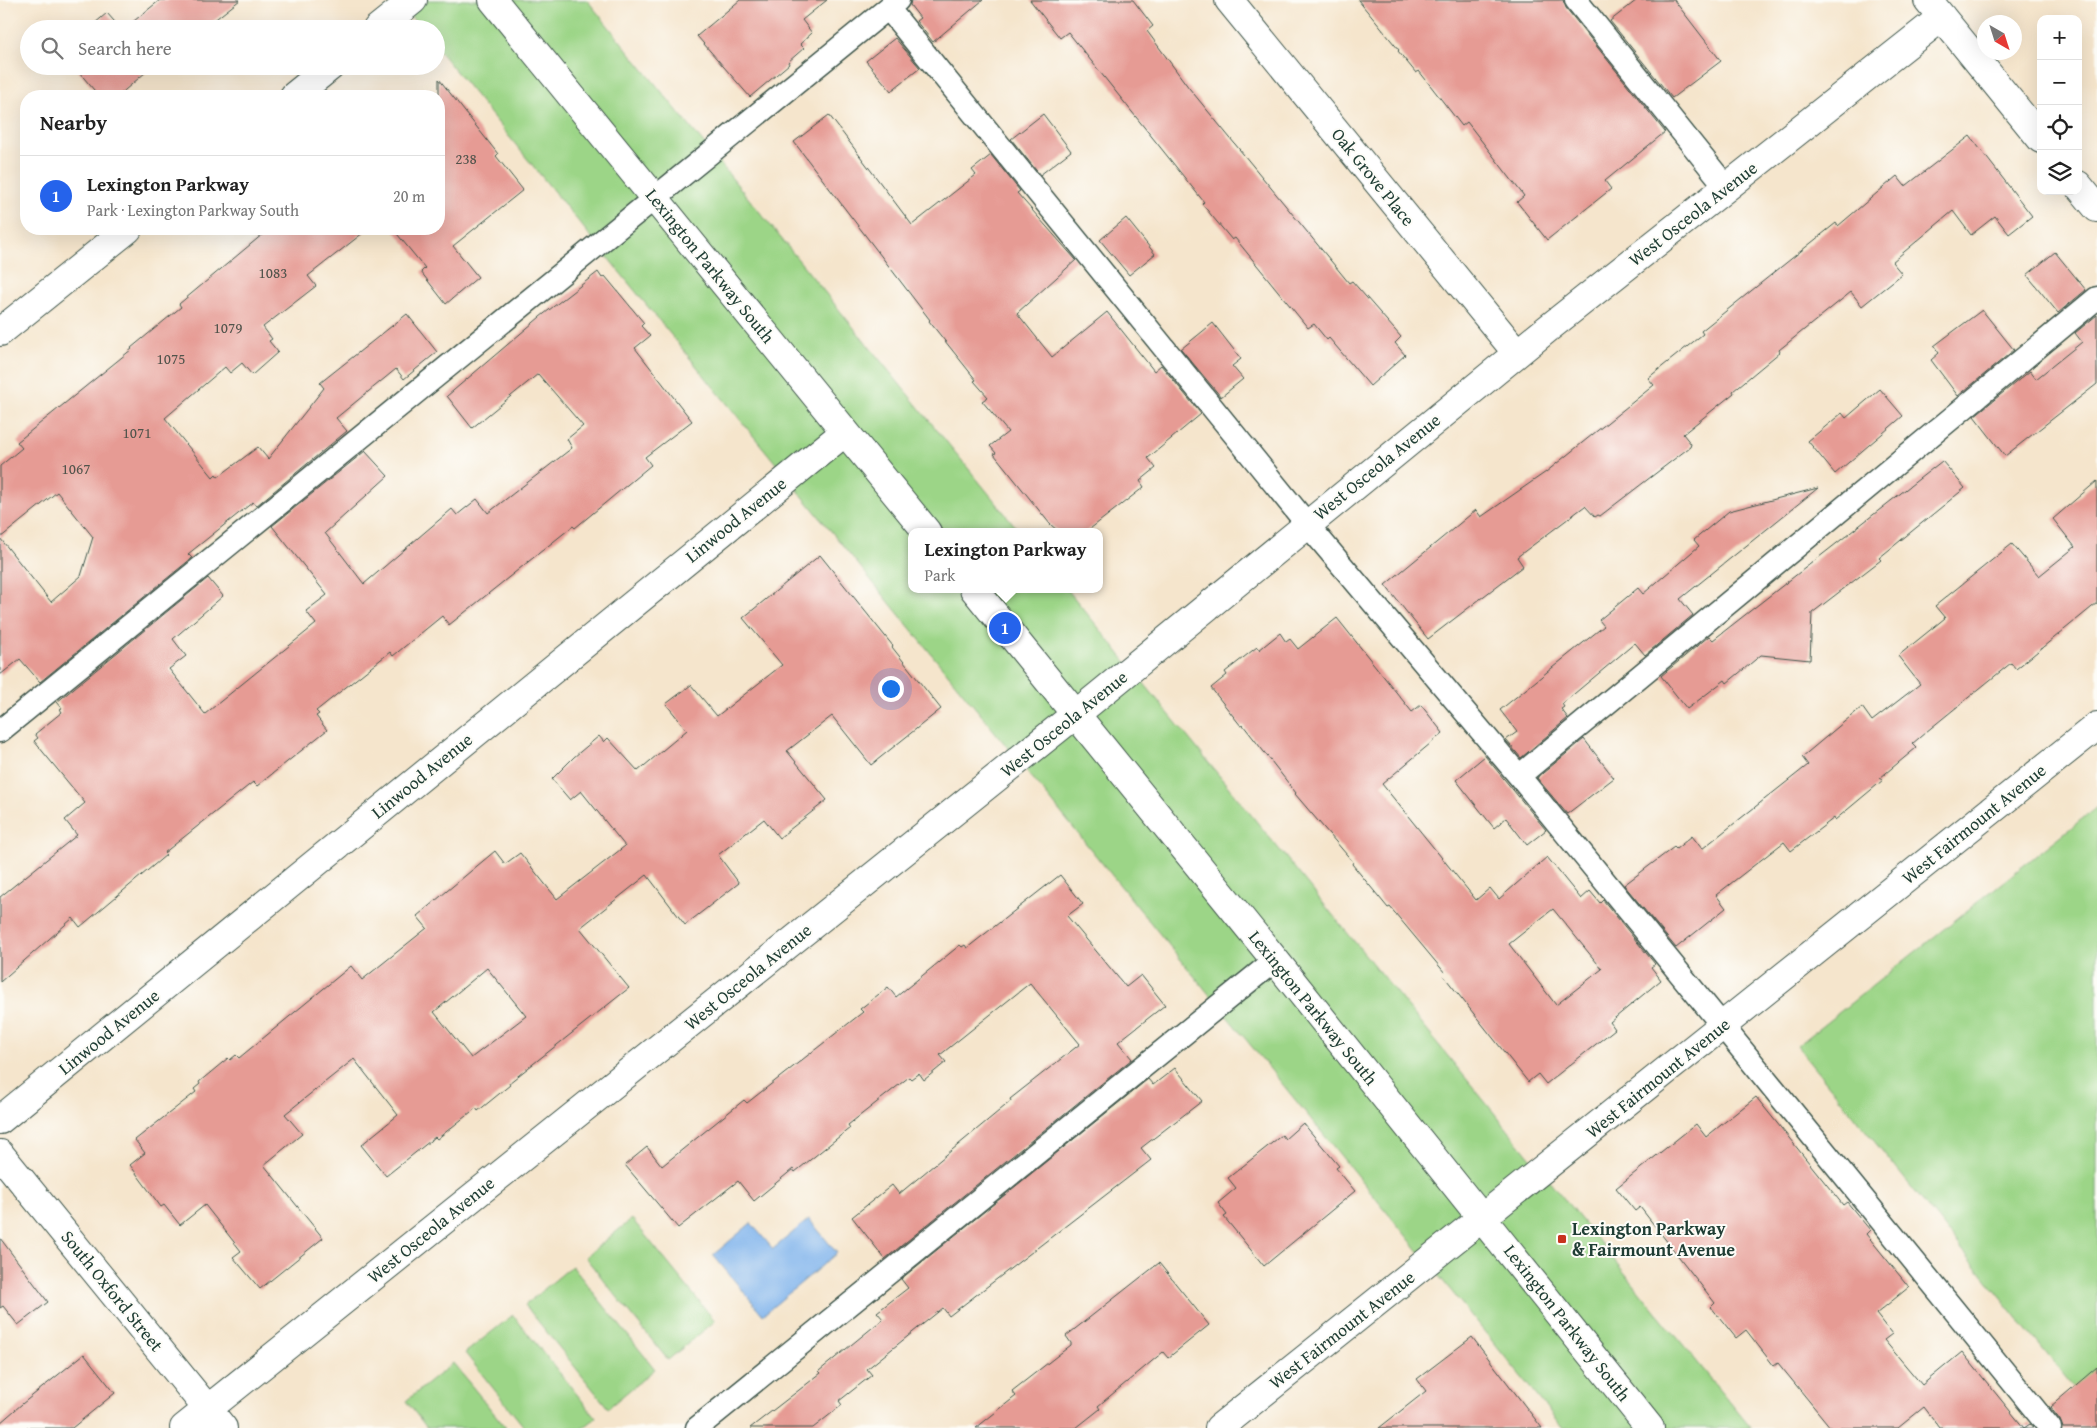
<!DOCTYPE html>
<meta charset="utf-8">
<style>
body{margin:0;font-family:"Gentium Book Plus",serif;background:#f6f6f6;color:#222}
.controls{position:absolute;right:15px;top:15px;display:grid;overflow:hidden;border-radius:10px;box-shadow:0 5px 20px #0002}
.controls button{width:45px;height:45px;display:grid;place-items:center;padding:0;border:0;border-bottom:1px solid #e0e0e0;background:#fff;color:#222;font:25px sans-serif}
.compass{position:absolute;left:1977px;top:15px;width:45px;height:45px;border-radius:50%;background:#fff;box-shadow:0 5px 20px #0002;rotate:141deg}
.you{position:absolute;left:890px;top:688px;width:18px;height:18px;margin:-12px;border:4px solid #fff;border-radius:50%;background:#1a73e8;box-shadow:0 0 0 8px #1a73e833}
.badge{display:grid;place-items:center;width:32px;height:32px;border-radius:50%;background:#2563eb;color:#fff;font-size:16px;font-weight:700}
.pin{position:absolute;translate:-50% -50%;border:2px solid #fff;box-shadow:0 1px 5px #0006}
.popup{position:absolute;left:908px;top:528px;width:195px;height:65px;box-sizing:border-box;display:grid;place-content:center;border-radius:10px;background:#fff;filter:drop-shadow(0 1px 4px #0005);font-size:16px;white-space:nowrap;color:#767676}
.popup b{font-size:19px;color:#222}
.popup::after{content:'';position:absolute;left:50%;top:100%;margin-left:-10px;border:10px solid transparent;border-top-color:#fff}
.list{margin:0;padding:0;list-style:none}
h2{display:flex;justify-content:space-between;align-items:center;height:65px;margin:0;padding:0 20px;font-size:21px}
h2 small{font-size:16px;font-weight:400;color:#767676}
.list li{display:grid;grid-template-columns:32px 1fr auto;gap:15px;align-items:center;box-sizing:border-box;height:80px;padding:0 20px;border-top:1px solid #e0e0e0}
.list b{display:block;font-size:19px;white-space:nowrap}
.list p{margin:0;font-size:16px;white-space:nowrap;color:#767676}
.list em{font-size:16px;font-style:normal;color:#767676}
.icon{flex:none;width:28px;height:28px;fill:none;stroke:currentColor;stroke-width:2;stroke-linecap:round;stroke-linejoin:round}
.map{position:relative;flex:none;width:2097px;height:1428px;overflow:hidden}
.search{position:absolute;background:#fff;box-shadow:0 5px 20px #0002;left:20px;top:20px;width:425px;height:55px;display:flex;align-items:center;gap:12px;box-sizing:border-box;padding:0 18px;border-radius:28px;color:#767676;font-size:19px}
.panel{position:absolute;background:#fff;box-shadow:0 5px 20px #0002;left:20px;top:90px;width:425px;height:145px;border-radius:20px}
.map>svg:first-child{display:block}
</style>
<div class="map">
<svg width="2097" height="1428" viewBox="0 0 2097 1428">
<rect width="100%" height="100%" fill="#fdfcf7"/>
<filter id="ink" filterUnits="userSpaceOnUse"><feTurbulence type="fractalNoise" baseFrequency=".02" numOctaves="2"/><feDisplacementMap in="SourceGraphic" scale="10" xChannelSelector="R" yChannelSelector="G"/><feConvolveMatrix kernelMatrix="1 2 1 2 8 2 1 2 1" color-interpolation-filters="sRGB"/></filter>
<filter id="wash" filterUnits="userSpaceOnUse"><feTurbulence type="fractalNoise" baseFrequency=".0096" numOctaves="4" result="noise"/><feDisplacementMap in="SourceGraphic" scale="20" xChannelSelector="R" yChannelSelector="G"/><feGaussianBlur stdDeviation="1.12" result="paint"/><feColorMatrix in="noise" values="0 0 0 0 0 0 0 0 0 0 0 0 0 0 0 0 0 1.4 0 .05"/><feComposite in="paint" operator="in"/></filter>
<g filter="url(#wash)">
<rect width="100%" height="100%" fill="#f5e5cc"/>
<path fill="#9cd587" stroke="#5e895e" d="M398,0h189l433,532h-109v57h156l684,839h-188l-1127,-1381v-18h-15z
M2097,807v609l-300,-370z
M632,1219l83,102 -47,39 -83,-103z
M572,1266l83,103 -47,39 -83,-103z
M513,1315l83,103 -13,10h-58l-60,-75z
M453,1363l53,65h-79l-21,-27z"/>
<path fill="#7eb2ec" stroke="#4e7890" d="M809,1219l28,34 -74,62 -50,-60 38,-32 22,26z"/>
<g id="blocks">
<path fill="#e69b94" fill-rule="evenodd" d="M160,0h80l-37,29h-79z
M740,0h87l-25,20 10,13 -12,11 4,4 -16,14 1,2 -39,33 -53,-61z
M911,0h72l-50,42 -17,-21 4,-3 -10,-13z
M1030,0h103l20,26 -6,5 42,57 160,195 3,-2 49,56 -6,6 10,12 -35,31 -41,-48 -2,2 -13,-16 -6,4 -73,-90 -3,2 -30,-36 2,-2 -136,-170 -8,6z
M1358,0h205l3,8 99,124 -60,49 6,8 -64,51 -30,-38 7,-6 -57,-74 -5,4 -43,-55 -3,2 -18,-22 1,-1z
M1637,0h37l47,61 -49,37 -62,-77z
M107,13l14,16h-33z
M895,38l25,30 -29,23 -25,-30z
M74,66h79l-35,30h-19z
M439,79l59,75 -2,2 27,34 -70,56 25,31 -32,27 -25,-32 4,-4 -32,-39h46z
M1043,114l28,37 -31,24 -29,-36z
M829,115l83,110 64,-50 -4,-5 19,-15 29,36 -3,2 59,67 -59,53 35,44 55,-45 47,59 7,-6 40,49 -53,44 8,10 -16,13 4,6 -58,45h-27l-9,-8 -56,-70 2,-1 -6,-7 18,-14 -26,-31 6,-4 -14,-16 2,-1 -47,-59 1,-1 -136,-178z
M1970,136l62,80 -23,18 -14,-18 -24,19 -18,-24 -61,51 10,12 -40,32 -11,-14 -72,58 1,2 -47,39 1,2 -51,41 8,10 -1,3 -90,69 -2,-1 -3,2 -10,-11 -68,51 6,9 -95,73 -43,-54 91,-75 5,7 65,-45 108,-87 -6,-7 55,-44 -2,-3 135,-108 2,3 59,-50 8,10 2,-1z
M1126,218l29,36 -26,21 -29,-35z
M269,229h99l-60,47 8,10 -53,41 9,12 -3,2 9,11 -26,23 -10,-12 -12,10 -5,-6 -60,51 48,59 3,-3 2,3 40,-30 10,12 56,-71 -4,-5 87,-69 30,38 -33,27 -8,-10 -60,49 11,13 -91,75 -3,-4 -65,52 4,4 -152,124 -20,-23 -20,16v-209l22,-18 -5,-6 115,-93 -1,-1 50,-41 -2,-3zM57,492l36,45 -12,39 -30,26 -51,-64z
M2055,252l31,38 -28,23 -31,-38z
M598,272l4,6 3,-2 39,47 -3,3 9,10 -15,12 57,73 -47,36 6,8 -76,63 -2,-2 -124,99 -7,-9 -49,40 -3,-4 -74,59 3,3 -3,2 11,14 -70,56 -4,-4 -89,71 2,2 -86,72 -7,-9 -73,64v-85l77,-62 -12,-15 20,-17 -51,-62 4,-3 -3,-4 27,-22 -2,-3 2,-1 -5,-6 151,-124 15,18 -50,43 13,17 -17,13 36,45 111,-90 -10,-13 21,-16 -55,-69 93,-75 23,25 -63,57 39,51 88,-75 5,6 20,-16 11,14 84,-65 -5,-9 16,-13 -45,-52 -66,54 -25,-32 93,-79z
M1982,310l32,40 -56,46 -27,-36 8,-7 -5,-7z
M2097,315v69l-92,72 -31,-40 56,-45 6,8 46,-37 -7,-9z
M1213,323l28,36 -9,7 11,13 -22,18 -40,-48z
M1880,389l23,27 -68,58 -27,-33 34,-28 4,5z
M1942,461l23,27 -86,70 2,2 -69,53 -2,47 -49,-5 -34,28 -2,-3 -38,29 -26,-33 48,-40 4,4z
M2097,481v122l-81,66 -5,-6 -85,69 -14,12 4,4 -36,30 3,2 -48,40 -1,-2 -43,33 -7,-9 -68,53 10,13 -50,40 -52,-63 50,-38 2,2 16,-13 10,13 106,-84 -6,-8 60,-50 10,14 48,-37 -22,-28 47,-38 -10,-12 77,-62 27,32 36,-29 -22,-28z
M1818,488l-138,111 13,16 -48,40 -10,-12 -73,61 2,3 -3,2 7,9 -47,40 -15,-18 11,-8 -17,-22 104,-84 -5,-6 39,-32 5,6 56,-48 -5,-6 35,-29z
M820,555l73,91 -1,1 49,62 -70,56 -39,-49 -45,35 40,49 -48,38 -15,-19 -46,36 21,28 -54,42 -38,-50 -67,53 49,60 -120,95 1,2 -32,26 -2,-3 -39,31 -2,-2 -49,39 -25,-31 37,-30 -44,-56 -69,55 17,20 -38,31 59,73 -63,51 -27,-32 8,-6 -36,-46 -25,20 -16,-20 -3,2 -31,-42 15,-12 -10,-13 61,-48 -2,-3 6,-5 -1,-2 29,-24 2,2 6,-5 3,3 112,-92 11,14 65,-52 -10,-12 78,-65 10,13 15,-11 37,46 68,-53 -44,-55 -11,9 -18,-21 22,-22 25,-21 5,6 4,-4 30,33 49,-41 -21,-26 25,-19 26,31 65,-51 -39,-47zM487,968l39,48 -55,42 -37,-46z
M1337,618l75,94 9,-7 22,28 -61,51 94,116 14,-12 9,11 48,-42 34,42 9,-8 10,12 3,-3 52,64 -4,3 10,13 -51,42 5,7 -69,55 -8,-10 -10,8 -85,-107 2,-2 -55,-66 -2,1 -36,-44 1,-2 -58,-68 1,-1 -53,-68 -2,1 -30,-38 16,-13 -2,-3 32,-25 2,3 21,-17 6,9 4,-3 8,10zM1553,909l49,60 -46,36 -47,-61z
M1584,739l30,39 -47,36 -30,-36z
M1485,756l61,74 -19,15 -21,-27 -12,10 -38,-48z
M1060,875l23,29 -16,12 59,71 15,-12 24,30 -47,37 14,17 -247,200 -33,-42 40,-32 7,9 112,-93 -1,-2 70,-55 -50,-61 -90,72 6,7 -22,18 -5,-7 -8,6 -2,-2 -61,48 2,3 -55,44 -2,-3 -39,32 -16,-20 -60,47 -53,-63 22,-18 15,19 82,-66 3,3 83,-65 33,-26 -3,-3 28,-22 8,10 64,-52 2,2 3,-2 2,3z
M1175,1068l27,33 -61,47 10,12 -202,156 -6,-8 -76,61 5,6 -33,26 3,4 -29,23h-63l71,-55 -2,-2 64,-52 -6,-7 31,-24 -7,-9 247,-200 5,6z
M1756,1097l87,108 4,-3 23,28 -4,4 43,53 -33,27 16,20 -8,6 38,45 40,-33 62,76 6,-4 3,4h-93l-16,-21 -26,21h-67l-53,-65 -4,3 -28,-36 -10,8 -25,-31 4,-4 -75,-96 -5,4 -19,-23 80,-64 10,13z
M1303,1123l36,43 -3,2 19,23 -91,75 -40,-49 3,-2 -9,-12 18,-15 -8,-10 54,-43 3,4z
M0,1238l48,64 -30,23 -15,-19 -3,2z
M1159,1263l50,62 -41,33 -5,-6 -65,54 2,3 -24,19h-100l40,-32 -4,-5 59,-46v-2l-5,-7z
M1472,1337l70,91h-163l47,-37 -9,-12z
M84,1354l31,39 -43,35h-72v-5l22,-19z
M2097,1367v61h-34l-3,-8 -10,-13z"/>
</g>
</g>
<g filter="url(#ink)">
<use href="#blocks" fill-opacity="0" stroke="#3f564b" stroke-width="1"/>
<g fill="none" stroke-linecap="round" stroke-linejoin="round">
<defs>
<path id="lane" d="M1576,0l151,188
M888,8l419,516 212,252 531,652
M0,731l898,-731
M1519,776l578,-478
M697,1428l578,-468"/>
<path id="street" d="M1229,0l288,353
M1928,0l113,139
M2078,185l19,23
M0,1120l845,-688
M0,1154l223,274
M184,1428l892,-714 470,-384 396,-313
M1219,1428l878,-702"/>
<path id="secondary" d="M493,0l434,532
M377,29l36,-29
M294,96l37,-30
M0,332l128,-103
M974,589l301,371 375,468"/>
</defs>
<use href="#lane" stroke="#3f564b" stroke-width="25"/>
<use href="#street" stroke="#3f564b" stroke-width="30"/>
<use href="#secondary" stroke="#3f564b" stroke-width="30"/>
<use href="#lane" stroke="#fff" stroke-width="22"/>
<use href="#street" stroke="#fff" stroke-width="28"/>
<use href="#secondary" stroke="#fff" stroke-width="28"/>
</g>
</g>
<rect fill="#c8321e" stroke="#fdfcf7" stroke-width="2" x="1557" y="1234" width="10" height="10" rx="2.5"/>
<g text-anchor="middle" stroke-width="4" stroke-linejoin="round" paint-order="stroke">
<g font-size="15" fill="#51544c">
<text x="466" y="164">238</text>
<text x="273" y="278">1083</text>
<text x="228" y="333">1079</text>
<text x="171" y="364">1075</text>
<text x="137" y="438">1071</text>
<text x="76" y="474">1067</text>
</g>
<g font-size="18" fill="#1f3d34" stroke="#fdfcf7">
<text transform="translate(1373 177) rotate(51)" y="6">Oak Grove Place</text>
<text transform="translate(1693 214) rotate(-38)" y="6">West Osceola Avenue</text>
<text transform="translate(710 266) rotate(51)" y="6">Lexington Parkway South</text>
<text transform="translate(1377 467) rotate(-39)" y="6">West Osceola Avenue</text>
<text transform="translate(736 520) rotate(-39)" y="6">Linwood Avenue</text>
<text transform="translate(1064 724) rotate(-39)" y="6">West Osceola Avenue</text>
<text transform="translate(422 776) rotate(-39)" y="6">Linwood Avenue</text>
<text transform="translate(1974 824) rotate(-39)" y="6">West Fairmount Avenue</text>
<text transform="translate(748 977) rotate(-39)" y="6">West Osceola Avenue</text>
<text transform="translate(1313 1008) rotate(51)" y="6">Lexington Parkway South</text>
<text transform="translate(109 1032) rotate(-39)" y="6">Linwood Avenue</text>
<text transform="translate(1658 1078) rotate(-39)" y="6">West Fairmount Avenue</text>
<text transform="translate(431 1230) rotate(-39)" y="6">West Osceola Avenue</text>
<text transform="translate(112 1291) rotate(51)" y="6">South Oxford Street</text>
<text transform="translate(1567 1323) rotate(52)" y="6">Lexington Parkway South</text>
<text transform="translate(1342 1330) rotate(-38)" y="6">West Fairmount Avenue</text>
</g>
<g font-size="18" font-weight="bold" fill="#1f3d34" stroke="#fdfcf7" text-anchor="start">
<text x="1572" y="1235">Lexington Parkway<tspan x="1572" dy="21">&amp; Fairmount Avenue</tspan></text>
</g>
</g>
</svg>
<div class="controls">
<button>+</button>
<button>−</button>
<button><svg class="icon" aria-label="locate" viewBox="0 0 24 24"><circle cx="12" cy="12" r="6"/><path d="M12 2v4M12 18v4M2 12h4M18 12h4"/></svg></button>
<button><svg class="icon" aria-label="layers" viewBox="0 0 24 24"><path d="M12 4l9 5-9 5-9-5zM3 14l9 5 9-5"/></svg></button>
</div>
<svg class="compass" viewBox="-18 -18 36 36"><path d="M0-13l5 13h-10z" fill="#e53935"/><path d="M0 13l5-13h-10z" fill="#767676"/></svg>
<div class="you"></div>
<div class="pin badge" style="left:1005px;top:628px">1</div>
<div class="popup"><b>Lexington Parkway</b>Park</div>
<div class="search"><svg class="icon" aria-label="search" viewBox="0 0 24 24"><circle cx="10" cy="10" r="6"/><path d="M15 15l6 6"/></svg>Search here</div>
<section class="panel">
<h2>Nearby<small></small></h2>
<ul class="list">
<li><span class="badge">1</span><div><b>Lexington Parkway</b><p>Park · Lexington Parkway South</p></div><em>20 m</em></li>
</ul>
</section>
</div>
